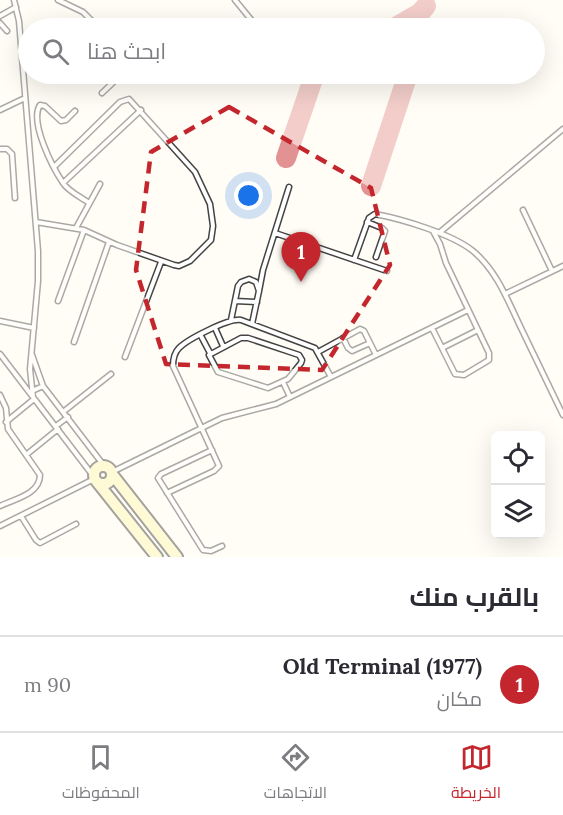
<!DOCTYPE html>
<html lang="ar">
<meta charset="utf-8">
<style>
body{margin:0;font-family:Lora,Cairo,serif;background:#f2f2f3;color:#2b2b33;direction:rtl}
.controls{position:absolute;right:18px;bottom:18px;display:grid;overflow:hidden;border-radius:9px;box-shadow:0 6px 24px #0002}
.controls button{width:54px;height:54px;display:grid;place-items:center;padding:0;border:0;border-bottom:2px solid #e1e1e2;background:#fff;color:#2b2b33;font:30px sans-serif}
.you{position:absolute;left:249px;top:196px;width:21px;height:21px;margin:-15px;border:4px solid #fff;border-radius:50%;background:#1a73e8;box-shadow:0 0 0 9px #1a73e833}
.badge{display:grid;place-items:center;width:39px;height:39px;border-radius:50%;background:#c4262e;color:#fff;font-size:20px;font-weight:700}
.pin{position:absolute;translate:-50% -50px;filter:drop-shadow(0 2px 3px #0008)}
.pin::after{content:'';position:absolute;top:32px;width:21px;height:18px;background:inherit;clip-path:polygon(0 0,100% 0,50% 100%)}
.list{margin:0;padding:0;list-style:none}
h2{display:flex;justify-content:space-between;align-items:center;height:78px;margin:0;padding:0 24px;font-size:26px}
h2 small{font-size:20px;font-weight:400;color:#7c7c81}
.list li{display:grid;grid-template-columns:39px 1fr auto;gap:18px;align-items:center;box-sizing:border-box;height:96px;padding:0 24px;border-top:2px solid #e1e1e2}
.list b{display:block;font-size:22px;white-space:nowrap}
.list p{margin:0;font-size:20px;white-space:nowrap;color:#7c7c81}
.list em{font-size:20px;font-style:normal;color:#7c7c81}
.icon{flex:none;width:33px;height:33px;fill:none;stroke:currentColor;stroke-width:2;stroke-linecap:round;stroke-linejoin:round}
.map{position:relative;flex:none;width:563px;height:557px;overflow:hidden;direction:ltr}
.search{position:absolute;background:#fff;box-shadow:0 6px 24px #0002;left:18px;right:18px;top:18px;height:66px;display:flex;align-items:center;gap:15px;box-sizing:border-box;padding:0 21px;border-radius:33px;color:#7c7c81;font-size:22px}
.sheet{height:174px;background:#fff}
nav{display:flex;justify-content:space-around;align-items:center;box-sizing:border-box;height:84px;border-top:2px solid #e1e1e2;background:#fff;font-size:16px;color:#7c7c81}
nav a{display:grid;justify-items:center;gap:3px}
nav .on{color:#c4262e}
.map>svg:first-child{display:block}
</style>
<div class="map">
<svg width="563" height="557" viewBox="0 0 563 557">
<rect width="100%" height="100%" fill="#fffdf5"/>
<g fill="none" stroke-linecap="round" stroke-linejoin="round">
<path stroke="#e29292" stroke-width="20" d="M394,28l26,-15 6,-7
M286,158l27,-79 4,-5
M371,186l37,-112"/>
<defs>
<path id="service" d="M14,0l5,21 19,230v30l-8,88 3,28
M58,0l25,12 16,16
M235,0l18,22
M0,16l16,-9
M0,23l7,8
M102,93l20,-19
M0,110l25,-12
M75,111l-9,9 -5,1 -16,-15 -5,-1c-11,17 13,63 23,78 6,9 18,14 26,20
M0,149h7l5,5 3,44
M63,183l78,-73
M523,210l29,61
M36,222l48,8 33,15 57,20 5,1 11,-5 21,-21 2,-14 -3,-22 -15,-32 -66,-73 -9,3 -65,64
M367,222l15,6 3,3 -9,26
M76,228l24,-44
M275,233l112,38
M439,233l124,-104
M354,260l15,-42 6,-4c27,5 77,20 98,37 24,20 35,50 48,77 14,29 28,58 42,87
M259,291l4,-21 26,-83
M505,294l58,-28
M58,301l26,-71
M235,301l22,1
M231,320l7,-34 3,-4 8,-3 7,3 3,9 -7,33
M0,321l34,7
M215,328l8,18
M432,328l23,46 9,1 25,-15v-7l-43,-90 -6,-19 -7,-13
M201,336l9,17
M241,338h7l51,17 3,5 -1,3 -13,16 -20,9 -50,-16 -9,-17z
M343,338l5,10 4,3 18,-8
M74,342l35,-100
M442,348l36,-18
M318,352l42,-23 4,2 12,24
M0,354l94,123
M32,355l11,31 62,81
M125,357l36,-95
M283,382l7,15
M32,391l11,-5
M0,395l6,13 2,21 32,46c0,19 -25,24 -40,31
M63,412l48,-38
M6,422l28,-23
M56,426l12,-9
M212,450l-51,24 -3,4 45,72 8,1 11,-5
M26,455l32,-26
M112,472l110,-54 54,-14 192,-94
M167,493l47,-22 5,-5 -46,-100c0,-7 1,-13 6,-18 9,-9 50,-30 62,-28l74,28 16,29
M21,516l15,24 4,3 36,-19
M0,526l94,-47"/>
<path id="secondary" d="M94 475a9 9 0 1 1 18 0a9 9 0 1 1-18 0Z
M112,474l65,83
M97,482l60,75"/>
</defs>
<use href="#service" stroke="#444" stroke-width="7"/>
<use href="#secondary" stroke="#333" stroke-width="14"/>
<use href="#service" stroke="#fff" stroke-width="4"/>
<use href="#secondary" stroke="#fff6b0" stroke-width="10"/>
</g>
<path d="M0 0H563V557H0ZM229,107l142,81 19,77 -68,105 -156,-6 -30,-94 15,-118z" fill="#fffdf5" fill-opacity=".55" fill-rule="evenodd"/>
<path fill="none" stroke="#c4262e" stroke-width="4.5" stroke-dasharray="12 8" stroke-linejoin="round" d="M229,107l142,81 19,77 -68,105 -156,-6 -30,-94 15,-118z"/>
</svg>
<div class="controls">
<button><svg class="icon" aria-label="locate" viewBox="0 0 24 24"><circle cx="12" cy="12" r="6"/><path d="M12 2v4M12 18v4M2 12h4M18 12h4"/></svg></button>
<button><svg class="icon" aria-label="layers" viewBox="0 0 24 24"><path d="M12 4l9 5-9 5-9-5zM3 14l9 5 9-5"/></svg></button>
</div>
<div class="you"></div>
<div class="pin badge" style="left:301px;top:282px">1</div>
<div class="search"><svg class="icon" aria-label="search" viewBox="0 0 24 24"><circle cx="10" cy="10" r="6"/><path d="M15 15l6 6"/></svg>ابحث هنا</div>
</div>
<section class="sheet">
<h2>بالقرب منك<small></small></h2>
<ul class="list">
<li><span class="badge">1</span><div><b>Old Terminal (1977)</b><p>مكان</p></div><em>90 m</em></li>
</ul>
</section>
<nav>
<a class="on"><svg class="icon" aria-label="map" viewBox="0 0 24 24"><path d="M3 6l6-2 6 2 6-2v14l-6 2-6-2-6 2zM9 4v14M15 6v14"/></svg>الخريطة</a>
<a><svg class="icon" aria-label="directions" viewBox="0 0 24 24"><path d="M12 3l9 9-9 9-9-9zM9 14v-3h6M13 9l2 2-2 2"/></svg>الاتجاهات</a>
<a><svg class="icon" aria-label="saved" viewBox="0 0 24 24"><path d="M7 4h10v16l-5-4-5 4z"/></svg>المحفوظات</a>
</nav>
